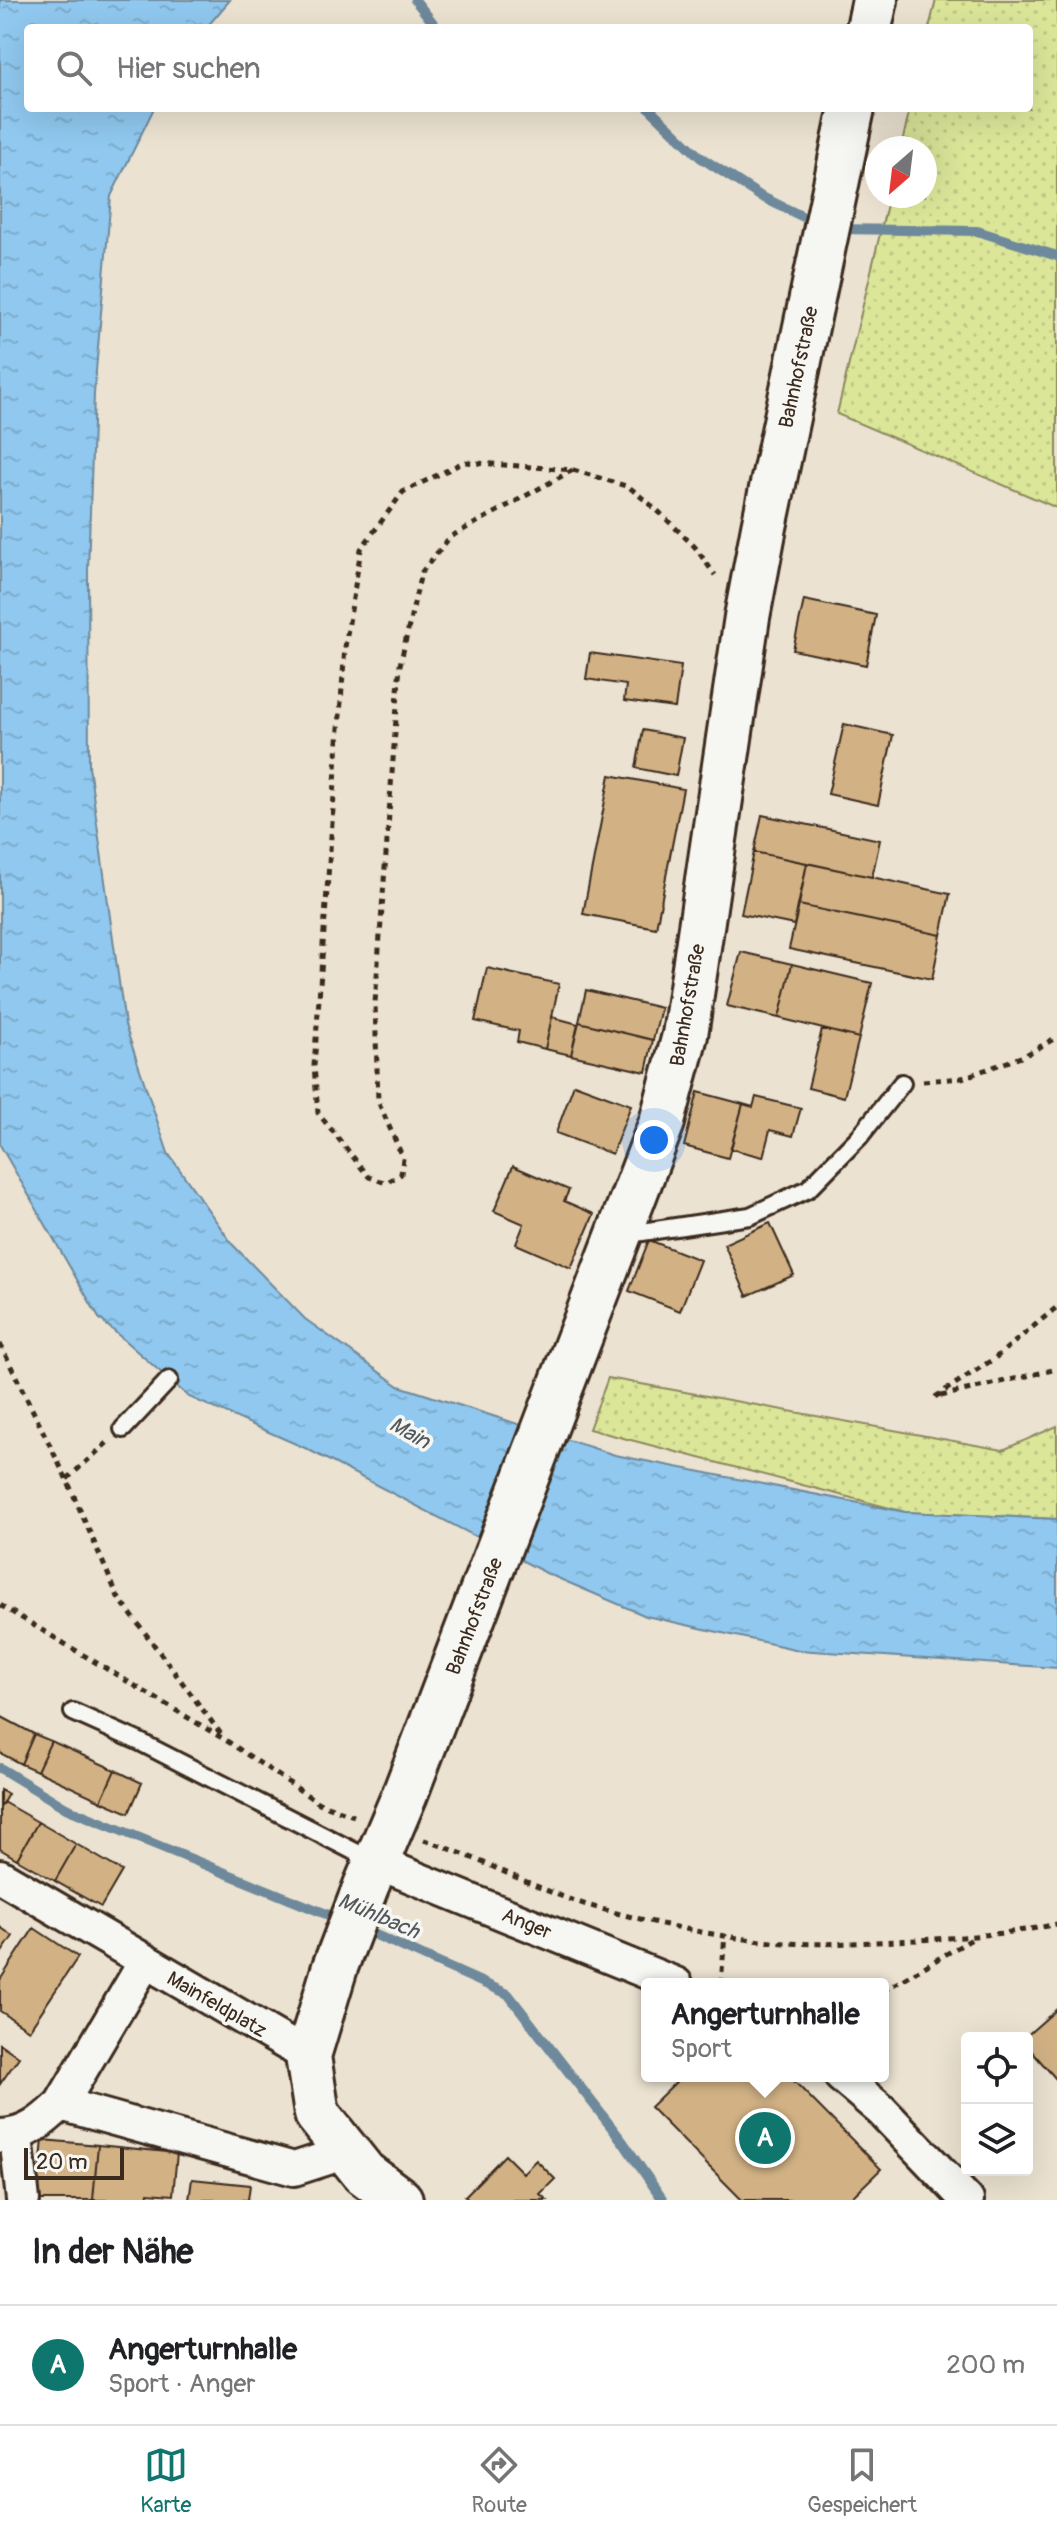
<!DOCTYPE html>
<html lang="de">
<meta charset="utf-8">
<style>
body{margin:0;font-family:Pangolin,sans-serif;background:#f2f2f2;color:#202124}
.controls{position:absolute;right:24px;bottom:24px;display:grid;overflow:hidden;border-radius:8px;box-shadow:0 8px 32px #0002}
.controls button{width:72px;height:72px;display:grid;place-items:center;padding:0;border:0;border-bottom:2px solid #e0e0e0;background:#fff;color:#202124;font:40px sans-serif}
.compass{position:absolute;left:865px;top:136px;width:72px;height:72px;border-radius:50%;background:#fff;box-shadow:0 8px 32px #0002;rotate:208deg}
.scale{position:absolute;left:24px;bottom:20px;width:100px;box-sizing:border-box;padding-left:8px;border:4px solid #3b2a1e;border-top:0;font-size:22px;line-height:28px;white-space:nowrap;color:#3b2a1e;-webkit-text-stroke:6px #f6f6f2;paint-order:stroke}
.you{position:absolute;left:654px;top:1140px;width:28px;height:28px;margin:-20px;border:6px solid #fff;border-radius:50%;background:#1a73e8;box-shadow:0 0 0 12px #1a73e833}
.badge{display:grid;place-items:center;width:52px;height:52px;border-radius:50%;background:#0f766e;color:#fff;font-size:26px;font-weight:700}
.pin{position:absolute;translate:-50% -50%;border:4px solid #fff;box-shadow:0 2px 8px #0006}
.popup{position:absolute;left:641px;top:1978px;width:248px;height:104px;box-sizing:border-box;display:grid;place-content:center;border-radius:8px;background:#fff;filter:drop-shadow(0 2px 6px #0005);font-size:26px;white-space:nowrap;color:#757577}
.popup b{font-size:30px;color:#202124}
.popup::after{content:'';position:absolute;left:50%;top:100%;margin-left:-16px;border:16px solid transparent;border-top-color:#fff}
.list{margin:0;padding:0;list-style:none}
h2{display:flex;justify-content:space-between;align-items:center;height:104px;margin:0;padding:0 32px;font-size:34px}
h2 small{font-size:26px;font-weight:400;color:#757577}
.list li{display:grid;grid-template-columns:52px 1fr auto;gap:24px;align-items:center;box-sizing:border-box;height:120px;padding:0 32px;border-top:2px solid #e0e0e0}
.list b{display:block;font-size:30px;white-space:nowrap}
.list p{margin:0;font-size:26px;white-space:nowrap;color:#757577}
.list em{font-size:26px;font-style:normal;color:#757577}
.icon{flex:none;width:44px;height:44px;fill:none;stroke:currentColor;stroke-width:2;stroke-linecap:round;stroke-linejoin:round}
.map{position:relative;flex:none;width:1057px;height:2200px;overflow:hidden}
.search{position:absolute;background:#fff;box-shadow:0 8px 32px #0002;left:24px;right:24px;top:24px;height:88px;display:flex;align-items:center;gap:20px;box-sizing:border-box;padding:0 28px;border-radius:8px;color:#757577;font-size:30px}
.sheet{height:224px;background:#fff}
nav{display:flex;justify-content:space-around;align-items:center;box-sizing:border-box;height:112px;border-top:2px solid #e0e0e0;background:#fff;font-size:22px;color:#757577}
nav a{display:grid;justify-items:center;gap:4px}
nav .on{color:#0f766e}
.map>svg:first-child{display:block}
</style>
<div class="map">
<svg width="1057" height="2200" viewBox="0 0 1057 2200">
<defs>
<pattern id="grass-dots" width="8" height="8" patternUnits="userSpaceOnUse" patternTransform="scale(2)"><rect width="8" height="8" fill="#dbe699"/><path d="M2 2h.1M6 6h.1" fill="none" stroke="#bdc583" stroke-width="1.8" stroke-linecap="round"/></pattern>
<pattern id="water-ripples" width="26" height="14" patternUnits="userSpaceOnUse" patternTransform="scale(2)"><rect width="26" height="14" fill="#90c8ef"/><path d="M2 4q2-2 4 0t4 0M15 11q2-2 4 0t4 0" fill="none" stroke="#7daccc"/></pattern>
</defs>
<rect width="100%" height="100%" fill="#ebe2d1"/>
<filter id="ink" filterUnits="userSpaceOnUse"><feTurbulence type="fractalNoise" baseFrequency=".0125" numOctaves="2"/><feDisplacementMap in="SourceGraphic" scale="16" xChannelSelector="R" yChannelSelector="G"/><feConvolveMatrix kernelMatrix="1 2 1 2 8 2 1 2 1" color-interpolation-filters="sRGB"/></filter>
<g filter="url(#ink)">
<path fill="url(#grass-dots)" stroke="#8b885c" stroke-width="2" d="M936,0h121v508l-220,-94 52,-218h36v-48h-24l9,-40h119v-80h-100z
M608,1378l395,72 54,-24v93l-152,-7 -316,-83z"/>
<path fill="url(#water-ripples)" stroke="#6e899b" stroke-width="2" d="M0,0h230l-24,28h-178v80h126l-43,88 -17,198 -6,177 1,195 36,259 43,128 65,92 72,74 94,67 216,69 290,57 152,7v149l-258,-18 -153,-34 -100,-43 -241,-125 -116,-51 -90,-79 -99,-173z"/>
<g fill="none" stroke-linecap="round" stroke-linejoin="round">
<path stroke="#6e899b" stroke-width="10" d="M415,0l22,28
M649,108l51,49 60,39 58,28
M836,229l141,2 80,25
M0,1768l66,40 275,112
M360,1928l148,66 115,148 40,58"/>
</g>
<path fill="#d2b285" stroke="#3b2a1e" stroke-width="2" d="M804,600l72,15 -10,50 -73,-15z
M590,653l91,13 -6,42 -51,-7 2,-16 -40,-6z
M844,724l49,11 -15,70 -50,-11z
M643,730l40,8 -7,38 -40,-8z
M610,775l73,14 -27,139 -73,-14z
M762,815l118,25 -8,37 -118,-25z
M754,852l53,11 -13,62 -53,-11z
M807,863l143,31 -9,41 -142,-30z
M799,905l142,30 -9,44 -143,-30z
M741,952l51,12 -13,54 -52,-12z
M792,964l80,19 -13,55 -80,-20z
M487,968l72,16 -14,65 -28,-7 2,-11 -44,-10z
M586,990l75,18 -8,32 -74,-18z
M552,1017l26,7 -7,31 -26,-6z
M579,1022l74,18 -7,32 -75,-17z
M822,1029l37,9 -15,59 -36,-9z
M574,1084l57,21 -19,49 -56,-21z
M698,1092l45,12 -15,54 -44,-12z
M756,1097l45,11 -8,28 -23,-6 -7,27 -32,-8 12,-45 10,3z
M513,1166l56,24 -5,11 30,13 -23,54 -55,-24 8,-20 -30,-13z
M770,1223l24,52 -47,21 -23,-52z
M649,1240l51,20 -20,51 -51,-20z
M0,1716l34,18 -13,30 -21,-11z
M34,1734l17,7 -14,30 -16,-7z
M51,1741l64,29 -14,31 -64,-30z
M115,1770l27,13 -13,30 -28,-12z
M0,1790l8,4 -8,14z
M3,1802l35,20 -21,37 -17,-10v-41z
M38,1822l38,22 -21,37 -38,-22z
M76,1844l46,27 -21,36 -46,-26z
M0,1927l13,9 -13,19z
M34,1928l44,29 -49,73 -29,-19v-31z
M1057,2009v71l-30,-34v-8h-3z
M0,2044l19,13 -19,27z
M682,2076h107l92,93 -32,31h-107l-92,-93z
M43,2140l55,5 -5,55h-56z
M98,2145l79,8 -4,42 -25,-2 -1,7h-54z
M505,2155l18,18 13,-13 19,19 -15,15 7,6h-77l-5,-4z
M192,2179l58,6 -2,15h-59z"/>
<g fill="none" stroke-linecap="round" stroke-linejoin="round">
<defs>
<path id="lane" d="M622,1235l128,-19 58,-27 52,-53 42,-53
M123,1429l46,-49
M73,1712l67,30 235,120"/>
<path id="street" d="M376,1862l300,122
M0,1876l308,180
M841,2076l40,34 86,90
M61,2104l233,65 34,-11 14,-12
M0,2136c26,0 43,-15 61,-32l84,-142
M16,2136l7,64"/>
<path id="secondary" d="M869,28l6,-28
M400,2200l-36,-27 -47,-59 -9,-58 27,-89 31,-81 39,-92 257,-672 23,-87 62,-418 17,-90 88,-419"/>
</defs>
<use href="#lane" stroke="#3b2a1e" stroke-width="22"/>
<use href="#street" stroke="#3b2a1e" stroke-width="38"/>
<use href="#secondary" stroke="#3b2a1e" stroke-width="50"/>
<path stroke="#3b2a1e" stroke-width="5" stroke-dasharray="6 6" stroke-linecap="butt" d="M573,470l-123,67 -29,36 -21,92 -25,338 3,98 25,57 -2,16 -15,9 -17,-6 -51,-64 -4,-47 31,-419 16,-98 42,-57 61,-30 109,8 56,17 28,23 38,37 20,28
M923,1081l39,-3 62,-22 33,-19
M0,1344l67,136 51,117 106,141
M941,1396l116,-27
M935,1397l60,-39 62,-51
M67,1479l40,-36
M0,1605l227,136 92,62 35,13
M424,1840c56,17 107,48 163,65 60,17 123,31 185,37 48,4 98,0 146,-2 47,-3 93,-6 139,-16
M721,1984l4,-50
M883,1991l89,-52"/>
<use href="#lane" stroke="#f6f6f2" stroke-width="16"/>
<use href="#street" stroke="#f6f6f2" stroke-width="32"/>
<use href="#secondary" stroke="#f6f6f2" stroke-width="44"/>
</g>
</g>
<g text-anchor="middle" stroke-width="7" stroke-linejoin="round" paint-order="stroke">
<g font-size="20" fill="#3b2a1e" stroke="#f6f6f2">
<text transform="translate(798 367) rotate(-78)" y="7">Bahnhofstraße</text>
<text transform="translate(687 1005) rotate(-80)" y="7">Bahnhofstraße</text>
<text transform="translate(474 1616) rotate(-69)" y="7">Bahnhofstraße</text>
<text transform="translate(527 1923) rotate(22)" y="7">Anger</text>
<text transform="translate(217 2004) rotate(30)" y="7">Mainfeldplatz</text>
</g>
<g font-size="22" font-style="italic" fill="#54595d" stroke="#f6f6f2">
<text transform="translate(410 1432) rotate(29)" y="8">Main</text>
<text transform="translate(379 1915) rotate(23)" y="8">Mühlbach</text>
</g>
</g>
</svg>
<div class="controls">
<button><svg class="icon" aria-label="locate" viewBox="0 0 24 24"><circle cx="12" cy="12" r="6"/><path d="M12 2v4M12 18v4M2 12h4M18 12h4"/></svg></button>
<button><svg class="icon" aria-label="layers" viewBox="0 0 24 24"><path d="M12 4l9 5-9 5-9-5zM3 14l9 5 9-5"/></svg></button>
</div>
<svg class="compass" viewBox="-18 -18 36 36"><path d="M0-13l5 13h-10z" fill="#e53935"/><path d="M0 13l5-13h-10z" fill="#757577"/></svg>
<div class="scale">20 m</div>
<div class="you"></div>
<div class="pin badge" style="left:765px;top:2138px">A</div>
<div class="popup"><b>Angerturnhalle</b>Sport</div>
<div class="search"><svg class="icon" aria-label="search" viewBox="0 0 24 24"><circle cx="10" cy="10" r="6"/><path d="M15 15l6 6"/></svg>Hier suchen</div>
</div>
<section class="sheet">
<h2>In der Nähe<small></small></h2>
<ul class="list">
<li><span class="badge">A</span><div><b>Angerturnhalle</b><p>Sport · Anger</p></div><em>200 m</em></li>
</ul>
</section>
<nav>
<a class="on"><svg class="icon" aria-label="map" viewBox="0 0 24 24"><path d="M3 6l6-2 6 2 6-2v14l-6 2-6-2-6 2zM9 4v14M15 6v14"/></svg>Karte</a>
<a><svg class="icon" aria-label="directions" viewBox="0 0 24 24"><path d="M12 3l9 9-9 9-9-9zM9 14v-3h6M13 9l2 2-2 2"/></svg>Route</a>
<a><svg class="icon" aria-label="saved" viewBox="0 0 24 24"><path d="M7 4h10v16l-5-4-5 4z"/></svg>Gespeichert</a>
</nav>
